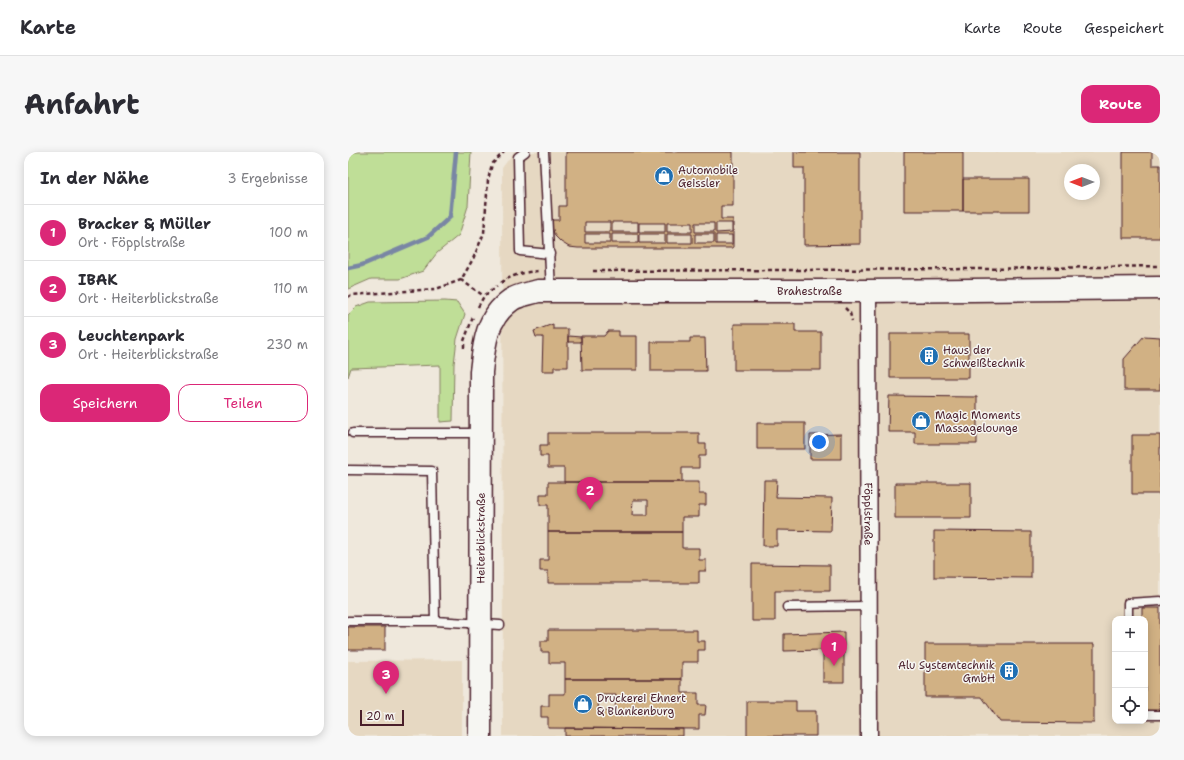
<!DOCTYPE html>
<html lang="de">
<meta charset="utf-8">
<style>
body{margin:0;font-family:"Shantell Sans",sans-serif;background:#f7f7f7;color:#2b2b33}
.controls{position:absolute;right:12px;bottom:12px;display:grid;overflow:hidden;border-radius:8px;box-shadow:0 2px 10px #0003}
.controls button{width:36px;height:36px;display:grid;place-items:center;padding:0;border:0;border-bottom:1px solid #e1e1e2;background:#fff;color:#2b2b33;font:20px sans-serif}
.compass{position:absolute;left:716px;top:12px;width:36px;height:36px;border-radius:50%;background:#fff;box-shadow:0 2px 10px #0003;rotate:270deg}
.scale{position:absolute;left:12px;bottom:10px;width:44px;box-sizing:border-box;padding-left:4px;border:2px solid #4a1f2b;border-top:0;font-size:11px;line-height:14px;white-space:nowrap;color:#4a1f2b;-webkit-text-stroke:3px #f6f6f2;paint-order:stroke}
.you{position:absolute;left:471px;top:290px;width:14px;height:14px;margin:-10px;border:3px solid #fff;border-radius:50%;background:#1a73e8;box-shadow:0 0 0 6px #1a73e833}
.badge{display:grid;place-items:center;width:26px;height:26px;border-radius:50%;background:#db2777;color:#fff;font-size:13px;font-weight:700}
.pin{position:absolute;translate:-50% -33px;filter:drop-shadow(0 1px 2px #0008)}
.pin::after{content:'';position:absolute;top:21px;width:14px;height:12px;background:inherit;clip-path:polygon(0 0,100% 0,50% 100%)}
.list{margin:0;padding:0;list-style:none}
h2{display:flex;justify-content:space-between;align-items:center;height:52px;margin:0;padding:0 16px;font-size:17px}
h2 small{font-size:13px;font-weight:400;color:#7c7c81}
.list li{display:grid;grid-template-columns:26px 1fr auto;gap:12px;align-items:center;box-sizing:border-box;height:56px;padding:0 16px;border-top:1px solid #e1e1e2}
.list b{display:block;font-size:15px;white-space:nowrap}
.list p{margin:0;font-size:13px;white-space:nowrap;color:#7c7c81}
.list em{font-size:13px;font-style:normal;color:#7c7c81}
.actions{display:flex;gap:8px;padding:12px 16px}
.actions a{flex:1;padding:9px 0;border:1px solid #db2777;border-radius:12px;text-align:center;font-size:14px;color:#db2777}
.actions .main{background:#db2777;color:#fff}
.icon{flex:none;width:22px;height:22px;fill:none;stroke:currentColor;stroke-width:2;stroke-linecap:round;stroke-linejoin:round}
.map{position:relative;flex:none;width:812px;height:584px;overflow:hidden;border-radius:12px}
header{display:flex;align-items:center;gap:24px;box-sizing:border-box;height:56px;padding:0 20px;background:#fff;border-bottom:1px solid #e1e1e2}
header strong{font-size:19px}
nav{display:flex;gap:22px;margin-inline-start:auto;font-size:14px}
.intro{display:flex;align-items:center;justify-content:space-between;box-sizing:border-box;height:96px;padding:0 24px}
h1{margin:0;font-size:28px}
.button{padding:10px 18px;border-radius:12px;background:#db2777;color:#fff;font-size:14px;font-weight:700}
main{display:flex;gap:24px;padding:0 24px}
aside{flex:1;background:#fff;border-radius:12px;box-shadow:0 2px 10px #0003}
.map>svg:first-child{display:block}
</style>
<header>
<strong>Karte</strong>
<nav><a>Karte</a><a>Route</a><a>Gespeichert</a></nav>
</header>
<div class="intro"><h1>Anfahrt</h1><a class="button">Route</a></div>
<main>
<aside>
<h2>In der Nähe<small>3 Ergebnisse</small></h2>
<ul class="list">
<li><span class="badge">1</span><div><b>Bracker &amp; Müller</b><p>Ort · Föpplstraße</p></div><em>100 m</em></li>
<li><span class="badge">2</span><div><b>IBAK</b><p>Ort · Heiterblickstraße</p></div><em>110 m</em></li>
<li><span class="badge">3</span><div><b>Leuchtenpark</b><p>Ort · Heiterblickstraße</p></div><em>230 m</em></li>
</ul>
<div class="actions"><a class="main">Speichern</a><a>Teilen</a></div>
</aside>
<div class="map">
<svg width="812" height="584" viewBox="0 0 812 584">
<rect width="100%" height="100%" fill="#efe8dc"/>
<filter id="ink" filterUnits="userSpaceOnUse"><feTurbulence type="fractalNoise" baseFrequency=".025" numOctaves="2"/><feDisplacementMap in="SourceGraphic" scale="8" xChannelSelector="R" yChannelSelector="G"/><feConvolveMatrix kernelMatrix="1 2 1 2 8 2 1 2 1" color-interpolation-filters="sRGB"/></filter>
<g filter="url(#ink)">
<path fill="#e6d8c2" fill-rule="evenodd" d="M166,0h646v584h-657l-1,-568zM722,18h24v24h-24zM767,467h30v102h-30z
M114,508v76h-114v-75z"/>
<path fill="#bfde97" stroke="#847e61" d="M0,0h123l-3,54 -9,29 -22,18 -14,18 -23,8h-29l-23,10z
M97,149l12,1 8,12 -8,25 -3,25 -1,57 -13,1v-57l-89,3 -3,9v-62l8,-8 14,-5z"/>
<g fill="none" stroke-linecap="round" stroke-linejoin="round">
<path stroke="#7986a4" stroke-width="4.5" d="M0,116l14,-3 66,-28 22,-20 6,-65"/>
</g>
<path fill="#d1b184" stroke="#4a1f2b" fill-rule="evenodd" d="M218,0h167v54h-12v13h12v29h-155l-9,-1 -8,-5 -6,-6 -3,-8 -1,-8h8v-14h7z
M446,0h66v92l-56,1v-77h-10z
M556,0h59v59h-59z
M775,0h29v13h8v73h-37z
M615,27h66v32h-66z
M237,70h25v10h-25z
M264,70h26v10h-26z
M291,71h26v9h-26z
M319,71h25v9h-25z
M347,71h19v9h-19z
M368,71h16v9l-16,1z
M237,82h25v9h-25z
M264,82h26v9h-26z
M291,82h26v9h-26z
M319,82h25v9h-25z
M347,82h19v9h-19z
M368,83h16v9h-16z
M205,172v5h15v38h-14v4h-12l1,-34h-7l-2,-6z
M386,172h61v8h26v38h-87z
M260,179h11v5h18v34h-55l-1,-34h23z
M542,182h79v44h-79z
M220,184l13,1v5h-13z
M796,184l16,1v53h-36v-31z
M342,186h15l1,33h-55v-29h39z
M541,244l88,1v47h-62v-12h-27z
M409,271h48v26h-48z
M200,281h151v11h7v12h-7v12h-17v14h-118v-14h-16v-12h-8v-11h8z
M493,282v25h-31v-24z
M784,283h28v59h-28z
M416,328h13l-1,17 56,1 -1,33 -54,-1v16h-14z
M200,330h151v12h7v11h-7v12h-17v15h-134v-27h-8v-11h8zM285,348h15v15h-16z
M547,331h76v35h-76z
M586,379l97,1v46l-97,-1z
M200,380h134v16h17v12h7v11h-7v12h-151v-12h-8v-11h8z
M404,412l78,1v26h-55v30h-23z
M794,456h18v104h-15v-93h-3z
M0,475h37v23h-37z
M200,478h149v11h8v9h-7v12h-16v17h-117v-16h-16v-11h-8v-11h7z
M496,480v50h-21v-32l-39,1v-17z
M577,492h169v79l-94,-1 -18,-25h-57z
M217,527h117v14h16v12h8l-1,10h-6v14l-151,-1v-11h-7v-11h8v-12h16zM251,543h17l-1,16h-17z
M399,549h49v10h20v25h-69z
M217,576l118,1v7h-118z"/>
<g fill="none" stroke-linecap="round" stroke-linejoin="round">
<defs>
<path id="lane" d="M177,0l-7,5 2,94 30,3
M196,0l7,138
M5,281h127
M0,318l84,1 3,150
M439,455l82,-1
M780,467v-16l32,-2
M0,469h87l65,4
M797,563h15"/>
<g id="street">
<path id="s1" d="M520,139l1,445"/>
</g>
<g id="secondary">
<path id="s2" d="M132,584l1,-364c3,-28 5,-54 30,-72 7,-5 18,-6 27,-9h330l292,-3"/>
</g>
</defs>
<use href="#lane" stroke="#4a1f2b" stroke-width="11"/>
<use href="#street" stroke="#4a1f2b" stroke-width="19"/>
<use href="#secondary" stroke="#4a1f2b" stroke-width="25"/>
<path stroke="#4a1f2b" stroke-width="2.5" stroke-dasharray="4 3" stroke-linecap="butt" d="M245,119l390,-2 177,-3
M113,128l23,16
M153,131c10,-8 24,-11 37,-12
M0,145l3,-2 85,-6 25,-9 12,-21 11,-26 4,-53 4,-16 12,-12
M130,155l6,-11 13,-10
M497,156l5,5 2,8
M116,196v-7l9,-24"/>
<use href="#lane" stroke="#f6f6f2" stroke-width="8"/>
<use href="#street" stroke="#f6f6f2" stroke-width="16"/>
<use href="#secondary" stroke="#f6f6f2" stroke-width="22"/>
</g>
</g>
<defs>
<symbol id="shop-disc" viewBox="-11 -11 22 22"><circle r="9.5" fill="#1f6fb2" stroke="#f6f6f2"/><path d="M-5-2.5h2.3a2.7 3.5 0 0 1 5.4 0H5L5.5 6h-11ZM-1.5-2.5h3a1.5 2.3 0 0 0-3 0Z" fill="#fff"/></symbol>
<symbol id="building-disc" viewBox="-11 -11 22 22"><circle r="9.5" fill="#1f6fb2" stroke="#f6f6f2"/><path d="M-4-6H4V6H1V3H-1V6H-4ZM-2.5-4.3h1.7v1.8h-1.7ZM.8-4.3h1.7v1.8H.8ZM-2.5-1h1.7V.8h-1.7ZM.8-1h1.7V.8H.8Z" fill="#fff"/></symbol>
</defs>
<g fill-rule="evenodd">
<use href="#shop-disc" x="305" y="13" width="22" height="22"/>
<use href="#building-disc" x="570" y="193" width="22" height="22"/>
<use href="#shop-disc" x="562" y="258" width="22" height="22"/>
<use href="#building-disc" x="650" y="508" width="22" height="22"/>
<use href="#shop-disc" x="224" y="541" width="22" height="22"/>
</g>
<g text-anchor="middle" stroke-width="3" stroke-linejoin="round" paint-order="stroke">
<g font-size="11" fill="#4a1f2b" stroke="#f6f6f2" text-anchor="start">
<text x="330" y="22">Automobile<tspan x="330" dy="13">Geissler</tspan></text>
<text x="595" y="202">Haus der<tspan x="595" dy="13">Schweißtechnik</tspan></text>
<text x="587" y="267">Magic Moments<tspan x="587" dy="13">Massagelounge</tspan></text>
<text x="647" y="517" text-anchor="end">Alu Systemtechnik<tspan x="647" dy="13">GmbH</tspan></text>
<text x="249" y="550">Druckerei Ehnert<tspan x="249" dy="13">&amp; Blankenburg</tspan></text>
</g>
<g font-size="11" fill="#4a1f2b" stroke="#f6f6f2">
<text dy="4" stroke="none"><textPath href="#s2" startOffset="745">Brahestraße</textPath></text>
<text dy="4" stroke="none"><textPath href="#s1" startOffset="223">Föpplstraße</textPath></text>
<text dy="4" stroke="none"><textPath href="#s2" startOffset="198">Heiterblickstraße</textPath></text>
</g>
</g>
</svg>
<div class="controls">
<button>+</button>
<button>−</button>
<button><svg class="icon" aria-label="locate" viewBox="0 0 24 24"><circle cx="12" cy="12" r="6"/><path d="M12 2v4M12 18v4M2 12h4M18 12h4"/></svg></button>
</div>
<svg class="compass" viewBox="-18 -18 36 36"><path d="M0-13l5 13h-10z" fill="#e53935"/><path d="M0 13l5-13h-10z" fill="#7c7c81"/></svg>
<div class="scale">20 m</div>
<div class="you"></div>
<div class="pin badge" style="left:486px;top:514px">1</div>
<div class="pin badge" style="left:242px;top:358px">2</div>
<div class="pin badge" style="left:38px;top:542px">3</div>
</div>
</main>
